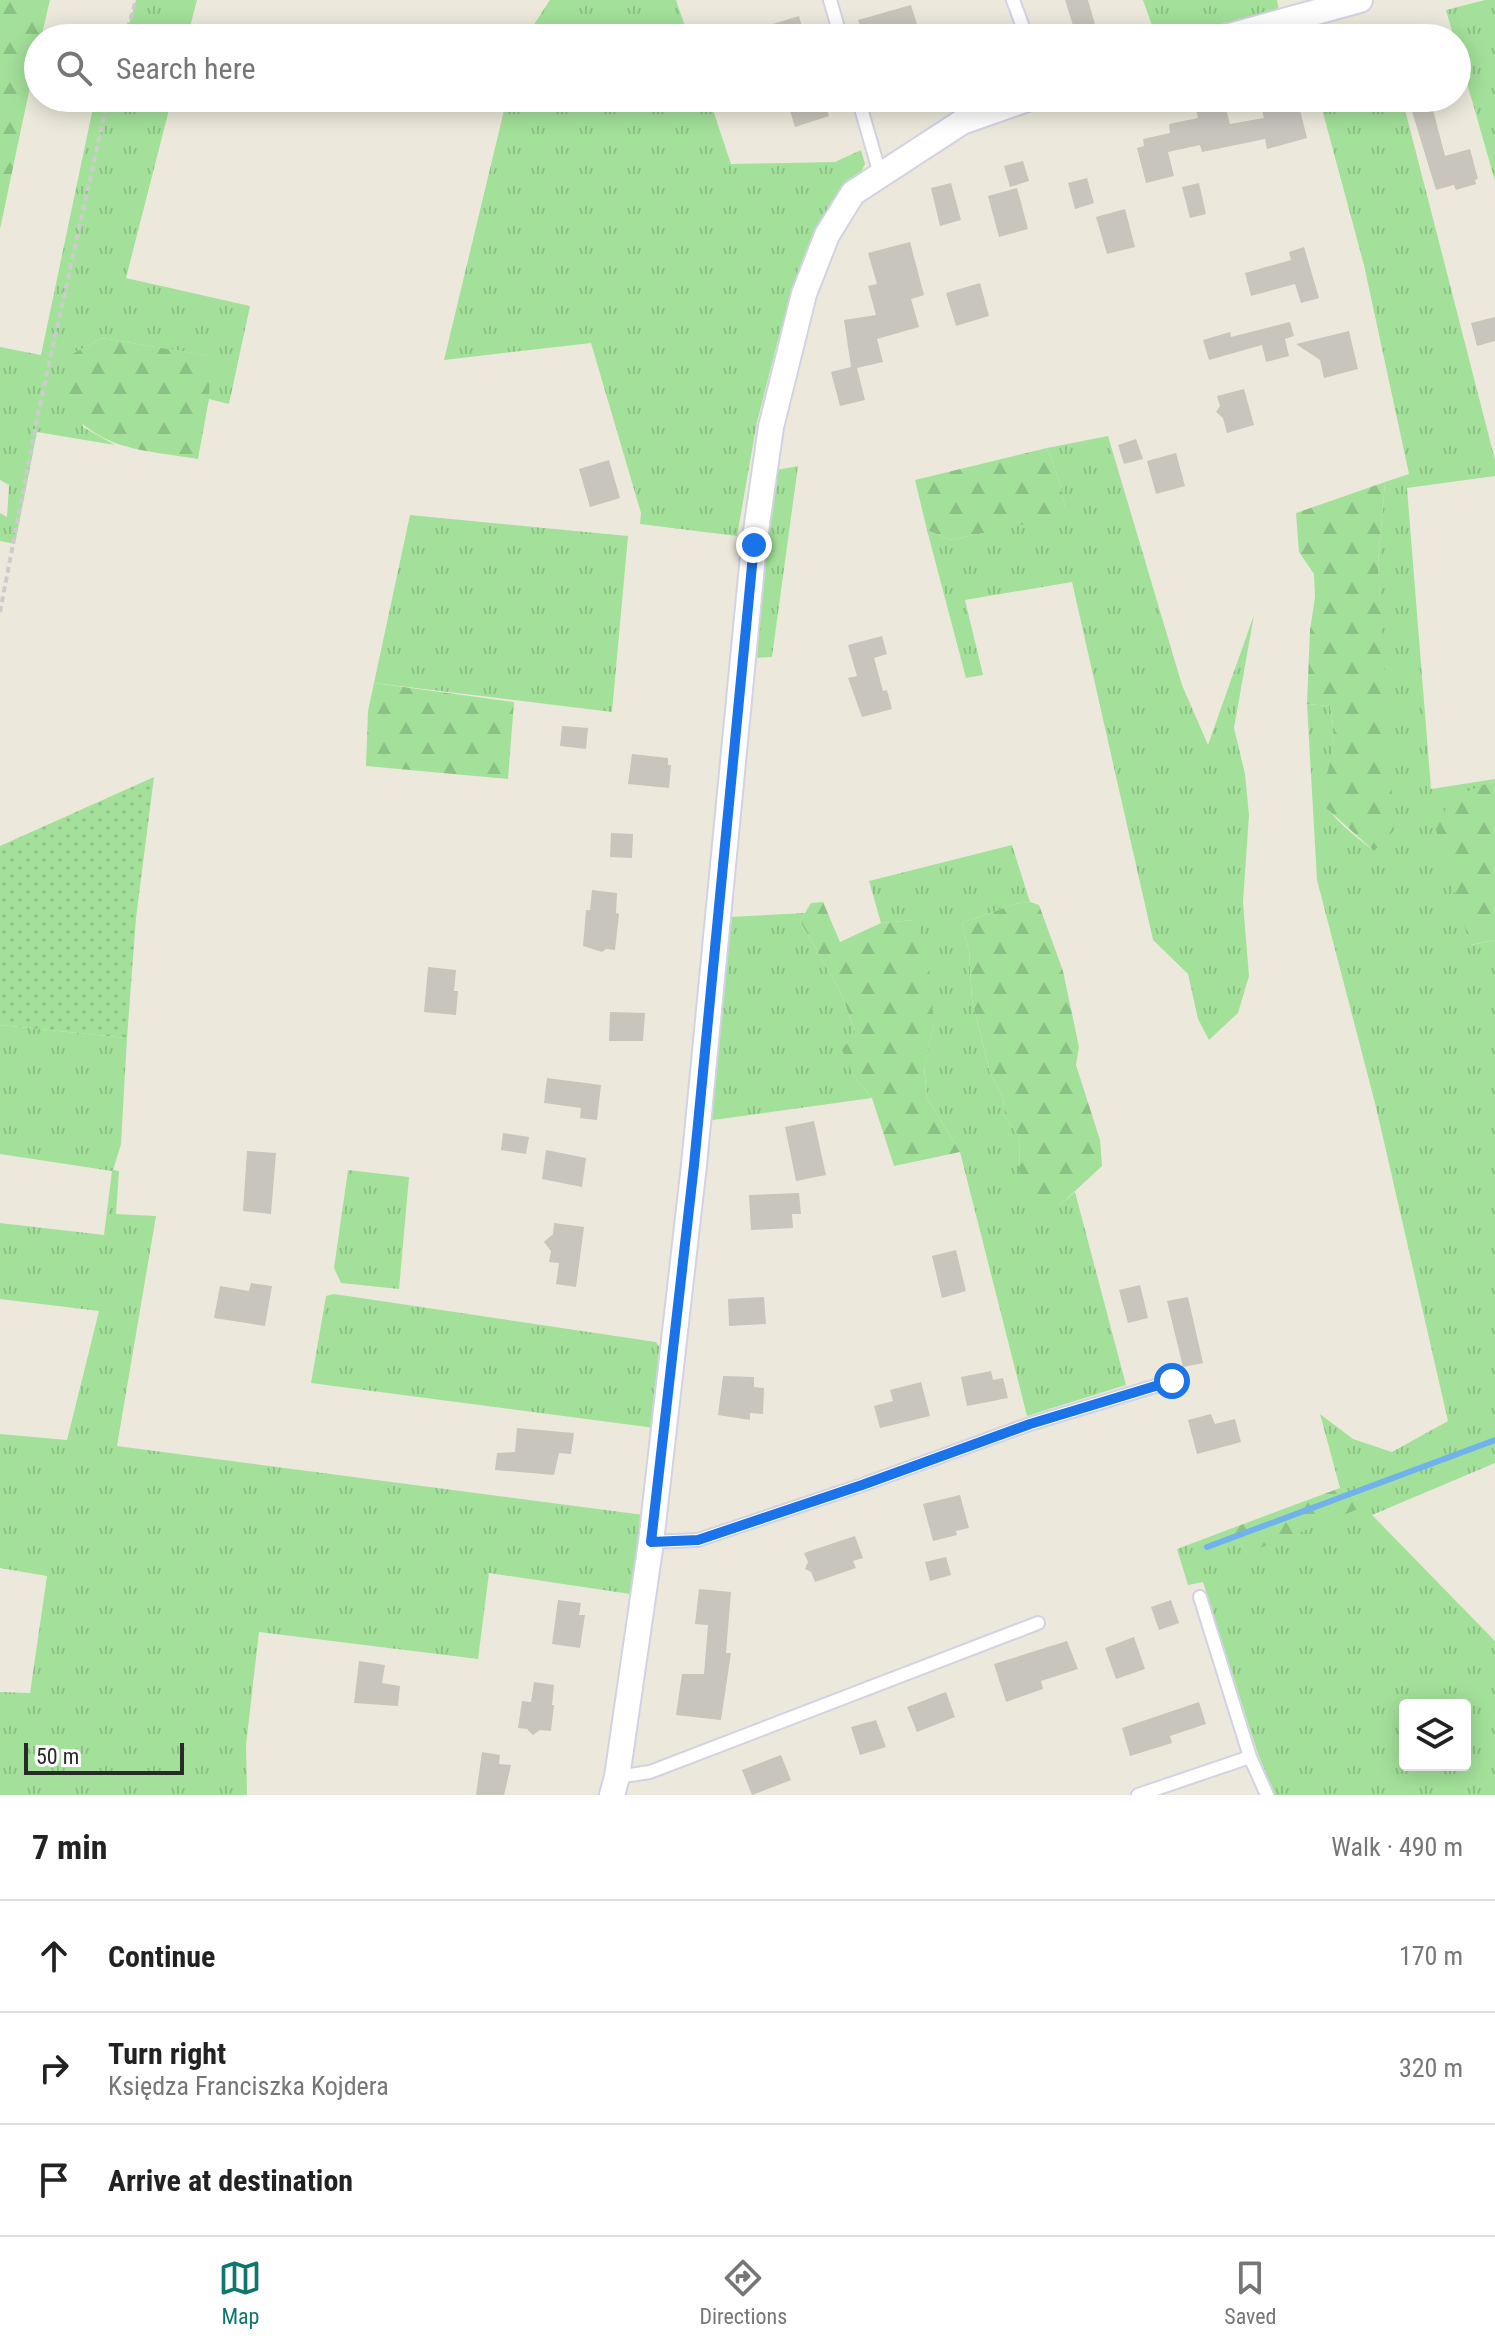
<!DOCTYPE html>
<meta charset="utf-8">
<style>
body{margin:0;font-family:"Roboto Condensed",sans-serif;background:#f6f6f6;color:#222}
.controls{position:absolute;right:24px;bottom:24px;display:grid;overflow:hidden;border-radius:8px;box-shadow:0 4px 20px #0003}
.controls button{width:72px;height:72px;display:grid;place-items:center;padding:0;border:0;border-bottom:2px solid #e0e0e0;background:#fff;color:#222;font:40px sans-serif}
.scale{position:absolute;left:24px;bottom:20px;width:160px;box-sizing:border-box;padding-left:8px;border:4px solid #2a2a2a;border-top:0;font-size:22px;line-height:28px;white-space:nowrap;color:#2a2a2a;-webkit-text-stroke:6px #fff;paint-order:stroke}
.stop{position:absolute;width:24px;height:24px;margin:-18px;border:6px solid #1a73e8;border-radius:50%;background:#fff}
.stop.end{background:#1a73e8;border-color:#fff;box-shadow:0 2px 8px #0008}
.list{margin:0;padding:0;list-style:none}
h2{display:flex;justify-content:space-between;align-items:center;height:104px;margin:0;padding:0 32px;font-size:34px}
h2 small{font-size:26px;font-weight:400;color:#767676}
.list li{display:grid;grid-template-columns:52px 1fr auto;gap:24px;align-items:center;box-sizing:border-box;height:112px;padding:0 32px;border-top:2px solid #e0e0e0}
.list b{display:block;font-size:30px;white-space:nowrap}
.list p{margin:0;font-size:26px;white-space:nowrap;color:#767676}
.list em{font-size:26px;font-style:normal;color:#767676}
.icon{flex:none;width:44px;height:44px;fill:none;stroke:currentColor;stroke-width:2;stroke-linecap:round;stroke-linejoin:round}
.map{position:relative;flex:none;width:1495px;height:1795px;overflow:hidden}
.search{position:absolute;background:#fff;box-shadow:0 4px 20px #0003;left:24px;right:24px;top:24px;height:88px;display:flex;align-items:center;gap:20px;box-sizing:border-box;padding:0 28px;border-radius:44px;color:#767676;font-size:30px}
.sheet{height:440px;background:#fff}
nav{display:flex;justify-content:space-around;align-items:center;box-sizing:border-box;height:112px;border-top:2px solid #e0e0e0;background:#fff;font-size:22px;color:#767676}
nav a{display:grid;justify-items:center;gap:4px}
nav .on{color:#0f766e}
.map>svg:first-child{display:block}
</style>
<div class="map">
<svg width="1495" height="1795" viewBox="0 0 1495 1795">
<defs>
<pattern id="grass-tufts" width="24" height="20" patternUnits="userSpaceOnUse" patternTransform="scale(2)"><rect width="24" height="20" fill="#a3e19a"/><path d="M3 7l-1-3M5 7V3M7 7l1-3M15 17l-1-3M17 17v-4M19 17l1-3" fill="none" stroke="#8cc185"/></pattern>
<pattern id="forest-firs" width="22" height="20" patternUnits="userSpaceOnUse" patternTransform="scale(2)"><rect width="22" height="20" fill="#a3e19a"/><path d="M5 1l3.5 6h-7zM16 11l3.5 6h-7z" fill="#8cc185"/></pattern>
<pattern id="garden-dots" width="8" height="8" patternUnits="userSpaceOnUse" patternTransform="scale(2)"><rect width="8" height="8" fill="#a3e19a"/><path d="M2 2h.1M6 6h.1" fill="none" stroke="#8cc185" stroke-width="1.8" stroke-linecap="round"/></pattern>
</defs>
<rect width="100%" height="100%" fill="#ece9dc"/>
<path fill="url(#grass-tufts)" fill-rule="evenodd" d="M136,0h61l-10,38h-62z
M550,0h126l13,38h-164z
M1143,0h134l2,10 -87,28h-31l-7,-7z
M1485,0h10v181l-38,-133v-10h-3l-8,-28z
M95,98h77l-46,180 124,28 -21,98 -20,-5 1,-43 -108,-18 -30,16 11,73 32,18 -78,-13 -22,112 -15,-3v-28l7,4 2,-32 -9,-5v-133l41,8z
M507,98h202l22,66 104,-2 26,-12 4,14 -4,8 -49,65 -34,103 -21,82 -20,114 -97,-12 1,-11 -50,-170 -147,17z
M1319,98h83l93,362v16l-88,12 24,301 64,-10v3l-6,1 -18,162 24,-5v523l-123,52 123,126v154h-220l-17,-41 -55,-172 -15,3 -11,-36 53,-20 17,24 111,-53 -18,-12 -20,-74 33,25 39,13 56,-31 -72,-314 -59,-227 -10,-176 23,2c6,31 5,59 -11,88 12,25 34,40 55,57l9,-188 -5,-99 7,-82 24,-8 -45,-209zM1405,1705h60v60h-60z
M1108,436l74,249 26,60 46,-130 -20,113 11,46 4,41 -6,87 6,74 -11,37 -29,27 -11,-21 -10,-45 -35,-34 -81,-358 -107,18 18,75 -17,3 -39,-148 23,10 33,-7 82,-27 -6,-25 -12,-33z
M798,466l-26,191 -21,1 20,-187z
M410,515l218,21 -16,176 -238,-29z
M1012,845l18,57 -15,2 -53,19 7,28 3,49 18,73 13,24 2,20 15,21 -1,31 19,36h22l15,-13 51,193 -99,31 -67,-264 -33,-54 -3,-32 10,-41 -21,-105 -32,3 -12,-42z
M805,913l-5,8 42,74 13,36 -2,44 19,23 -166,23 22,-204z
M0,1025l127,13 -6,106 -8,26 6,1 -3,43 40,2 -39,230 527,69 -14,79 -141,-21 -11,86 -219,-27 -13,113 1,50h-247v-103l30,1 17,-117 -47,-8v-134l67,6 32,-129 -99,-12v-76l104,12 8,-64 -112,-17z
M348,1170l61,7 -10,112 -58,-6 -7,-15z
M334,1294l322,48 7,10 -8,76 -344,-45 15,-87z"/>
<path fill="url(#forest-firs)" d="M0,0h50l-9,38h-3v11l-38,180z
M102,338l109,18 -2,43 -11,60c-59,-10 -92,-7 -135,-53l9,-52z
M1047,448l12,33 6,25 -25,15 -90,19 -23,-10 -12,-50z
M1385,482l-7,82 16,266 -20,21 -49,-44 -11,-2c17,-38 24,-57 16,-99l-23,-2 3,-74 5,-33 -1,-23 -15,-22 -3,-39z
M374,683l140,19 -6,77 -142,-13 2,-55z
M1495,782v158l-25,5 -35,-118c12,-25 33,-40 60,-45z
M823,902l17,40 41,-19 32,-3 14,23 4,45 3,37 -10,42 3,31 33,54 -66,14 -22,-68 -19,-23 -11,-25 13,-19 -13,-36 -42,-74 11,-18z
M1030,902l9,3 24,66 16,76 -3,18 24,75 2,26 -42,39h-22l-16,-11 -3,-25 1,-31 -15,-21 -2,-20 -13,-24 -18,-73 -3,-49 -7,-28 53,-19z
M1340,1488l18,12 2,4 -4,6 -109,43 -17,-24z"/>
<path fill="url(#garden-dots)" d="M154,777l-18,141 -9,120 -127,-13v-179z"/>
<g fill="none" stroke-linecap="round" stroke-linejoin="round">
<path stroke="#72b2ec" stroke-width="6" d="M1207,1547l288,-107"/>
</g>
<path fill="#c7c5bc" d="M1065,0h23l11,38h-22z
M911,5l9,29 -14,4h-42l-6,-18z
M799,16l6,22h-65v-4z
M786,98h37l6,18 -34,11z
M1203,98h20l7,26 34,-6 -5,-20h38l10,40 -40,11 -2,-10 -63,13 -2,-7 -32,7 6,24 -28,7 -9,-35 7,-2 -1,-7 27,-6 -1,-9 29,-6 -4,-17z
M1431,102l14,54 25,-7 8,30 -3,1 1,4 -20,6 -2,-5 -18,5 -25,-82z
M1023,161l6,20 -19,6 -6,-21z
M1087,178l7,25 -19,6 -7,-26z
M951,183l10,37 -21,6 -9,-38z
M1199,183l7,31 -16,4 -8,-31z
M1017,188l11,41 -29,8 -11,-41z
M1125,209l10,38 -28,7 -11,-37z
M910,242l14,53 -13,4 8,28 -42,12 6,23 -26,6 8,32 -25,6 -9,-34 20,-5 -7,-47 32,-5 -8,-29 9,-2 -9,-31z
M1304,247l15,51 -18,5 -6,-19 -44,12 -6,-23 46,-13 -2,-8z
M980,283l9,33 -33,10 -10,-33z
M1495,317v24l-18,5 -6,-23z
M1290,322l4,14 -9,3 4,17 -23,6 -4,-17 -53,15 -6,-20 27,-8 1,5z
M1349,331l9,38 -34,9 -4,-18 -24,-16z
M1244,389l10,36 -27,8 -4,-15 -7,-6 4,-6 -3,-10z
M1136,439l7,20 -19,5 -6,-19z
M1176,453l9,33 -29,8 -9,-33z
M609,460l11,38 -30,9 -11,-38z
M882,636l5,18 -13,4 9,33 4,-1 5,19 -30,8 -14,-39 9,-2 -9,-31z
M562,726l26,2 -2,21 -26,-3z
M632,754l36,4v7h3l-2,23 -41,-4z
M611,833l22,1 -1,24 -22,-1z
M592,890l25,3 -1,20 3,1 -4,36 -9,-1 -4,3 -19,-6 3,-36h4z
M428,967l28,3 -2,21h4l-2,24 -32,-3z
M610,1012l35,1 -2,28h-34z
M547,1078l54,7 -4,35 -17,-2 1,-10 -37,-5z
M814,1121l12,54 -30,6 -11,-54z
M503,1133l26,4 -3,17 -25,-4z
M546,1150l40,8 -4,29 -40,-8z
M247,1151l29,2 -5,61 -28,-3z
M799,1193l2,21h-9l1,14 -42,2 -2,-35z
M554,1223l30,4 -8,60 -20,-3 3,-21 -10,-1 2,-11 -7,-9 9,-8z
M956,1250l10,41 -24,7 -10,-42z
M251,1283l21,3 -7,40 -51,-8 6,-32 29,5z
M1140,1285l8,33 -20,5 -9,-33z
M764,1297l2,27 -37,2 -1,-27z
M1188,1297l15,66 -20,4 -16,-66z
M991,1371l2,9 10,-2 5,20 -41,8 -6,-29z
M723,1376l31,1v10l10,1 -1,26 -13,-1v7l-32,-5z
M921,1382l9,34 -50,12 -6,-22 19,-5 -3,-11z
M1211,1414l4,10 20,-5 6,23 -44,12 -9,-34z
M517,1428l57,5 -3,21 -12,-1 -5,22 -59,-5 2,-17 18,-1z
M960,1495l9,33 -13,3 1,4 -24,6 -10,-37z
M855,1536l8,22 -10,3 3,7 -41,14 -4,-10 -6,-3 3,-7 -4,-9z
M946,1557l5,18 -21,6 -5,-19z
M699,1589l32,3 -5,61h5l-10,67 -45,-5 6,-41h22l4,-49 -13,-1z
M558,1600l23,3 -2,12h6l-5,33 -28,-4z
M1171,1600l8,23 -20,7 -8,-23z
M1134,1637l11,32 -29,10 -11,-31z
M1067,1641l11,28 -37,12 2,8 -37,13 -12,-38z
M359,1661l26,4 -3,18 18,3 -2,20 -44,-3z
M534,1682l20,3 -2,20h2l-3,26 -11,-1 -7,5 -6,-6 -9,-1 4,-27 9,1z
M946,1692l9,25 -38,15 -10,-25z
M1199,1702l7,22 -36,12 2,7 -42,13 -8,-28z
M876,1720l10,27 -26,8 -9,-28z
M482,1752l18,3 -1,9 12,1 -7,30h-28z
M781,1755l10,25 -39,15 -10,-25z"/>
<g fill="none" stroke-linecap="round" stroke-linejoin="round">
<defs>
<path id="lane" d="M830,0l11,38
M1013,0l14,38
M858,98l22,76
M651,1542l47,-2 164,-55 168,-61 142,-43
M1200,1597l50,160 17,38
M617,1777l33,-5 388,-149
M1138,1795l112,-38"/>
<path id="street" d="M1222,38l138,-38
M612,1795l5,-18 34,-235 43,-377 60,-620 17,-118 33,-133 23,-59 26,-42 109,-71 68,-24"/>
</defs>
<use href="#lane" stroke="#d2d2e3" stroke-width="16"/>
<use href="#street" stroke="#d2d2e3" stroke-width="28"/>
<path stroke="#ccc" stroke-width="4" stroke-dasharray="6 4" stroke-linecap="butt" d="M125,38l11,-38
M0,612l38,-198 70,-316"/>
<use href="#lane" stroke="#fff" stroke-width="12"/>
<use href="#street" stroke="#fff" stroke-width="24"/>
</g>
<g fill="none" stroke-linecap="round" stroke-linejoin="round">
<path stroke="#1a73e8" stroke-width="10" d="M754,545l-60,620 -43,377 47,-2 164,-55 168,-61 142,-43"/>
</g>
</svg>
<div class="controls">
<button><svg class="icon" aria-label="layers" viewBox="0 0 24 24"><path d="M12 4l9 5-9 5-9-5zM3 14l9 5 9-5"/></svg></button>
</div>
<div class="scale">50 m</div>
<div class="stop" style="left:1172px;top:1381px"></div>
<div class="stop end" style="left:754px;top:545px"></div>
<div class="search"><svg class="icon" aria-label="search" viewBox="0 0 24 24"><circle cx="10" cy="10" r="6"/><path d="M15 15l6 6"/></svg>Search here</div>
</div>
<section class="sheet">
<h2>7 min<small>Walk · 490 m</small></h2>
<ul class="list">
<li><svg class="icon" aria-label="ahead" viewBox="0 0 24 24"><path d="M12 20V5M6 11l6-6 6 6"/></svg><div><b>Continue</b></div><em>170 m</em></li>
<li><svg class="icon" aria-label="right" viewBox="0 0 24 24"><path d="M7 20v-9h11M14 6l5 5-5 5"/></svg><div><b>Turn right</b><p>Księdza Franciszka Kojdera</p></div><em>320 m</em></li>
<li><svg class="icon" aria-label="arrive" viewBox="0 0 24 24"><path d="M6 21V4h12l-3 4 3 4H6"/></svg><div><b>Arrive at destination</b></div></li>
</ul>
</section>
<nav>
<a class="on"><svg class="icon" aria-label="map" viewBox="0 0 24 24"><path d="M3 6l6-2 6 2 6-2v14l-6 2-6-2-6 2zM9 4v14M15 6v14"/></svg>Map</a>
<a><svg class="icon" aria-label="directions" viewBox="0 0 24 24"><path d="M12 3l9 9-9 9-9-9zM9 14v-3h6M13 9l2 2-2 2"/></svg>Directions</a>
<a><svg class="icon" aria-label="saved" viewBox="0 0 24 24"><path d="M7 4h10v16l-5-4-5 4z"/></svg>Saved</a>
</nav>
